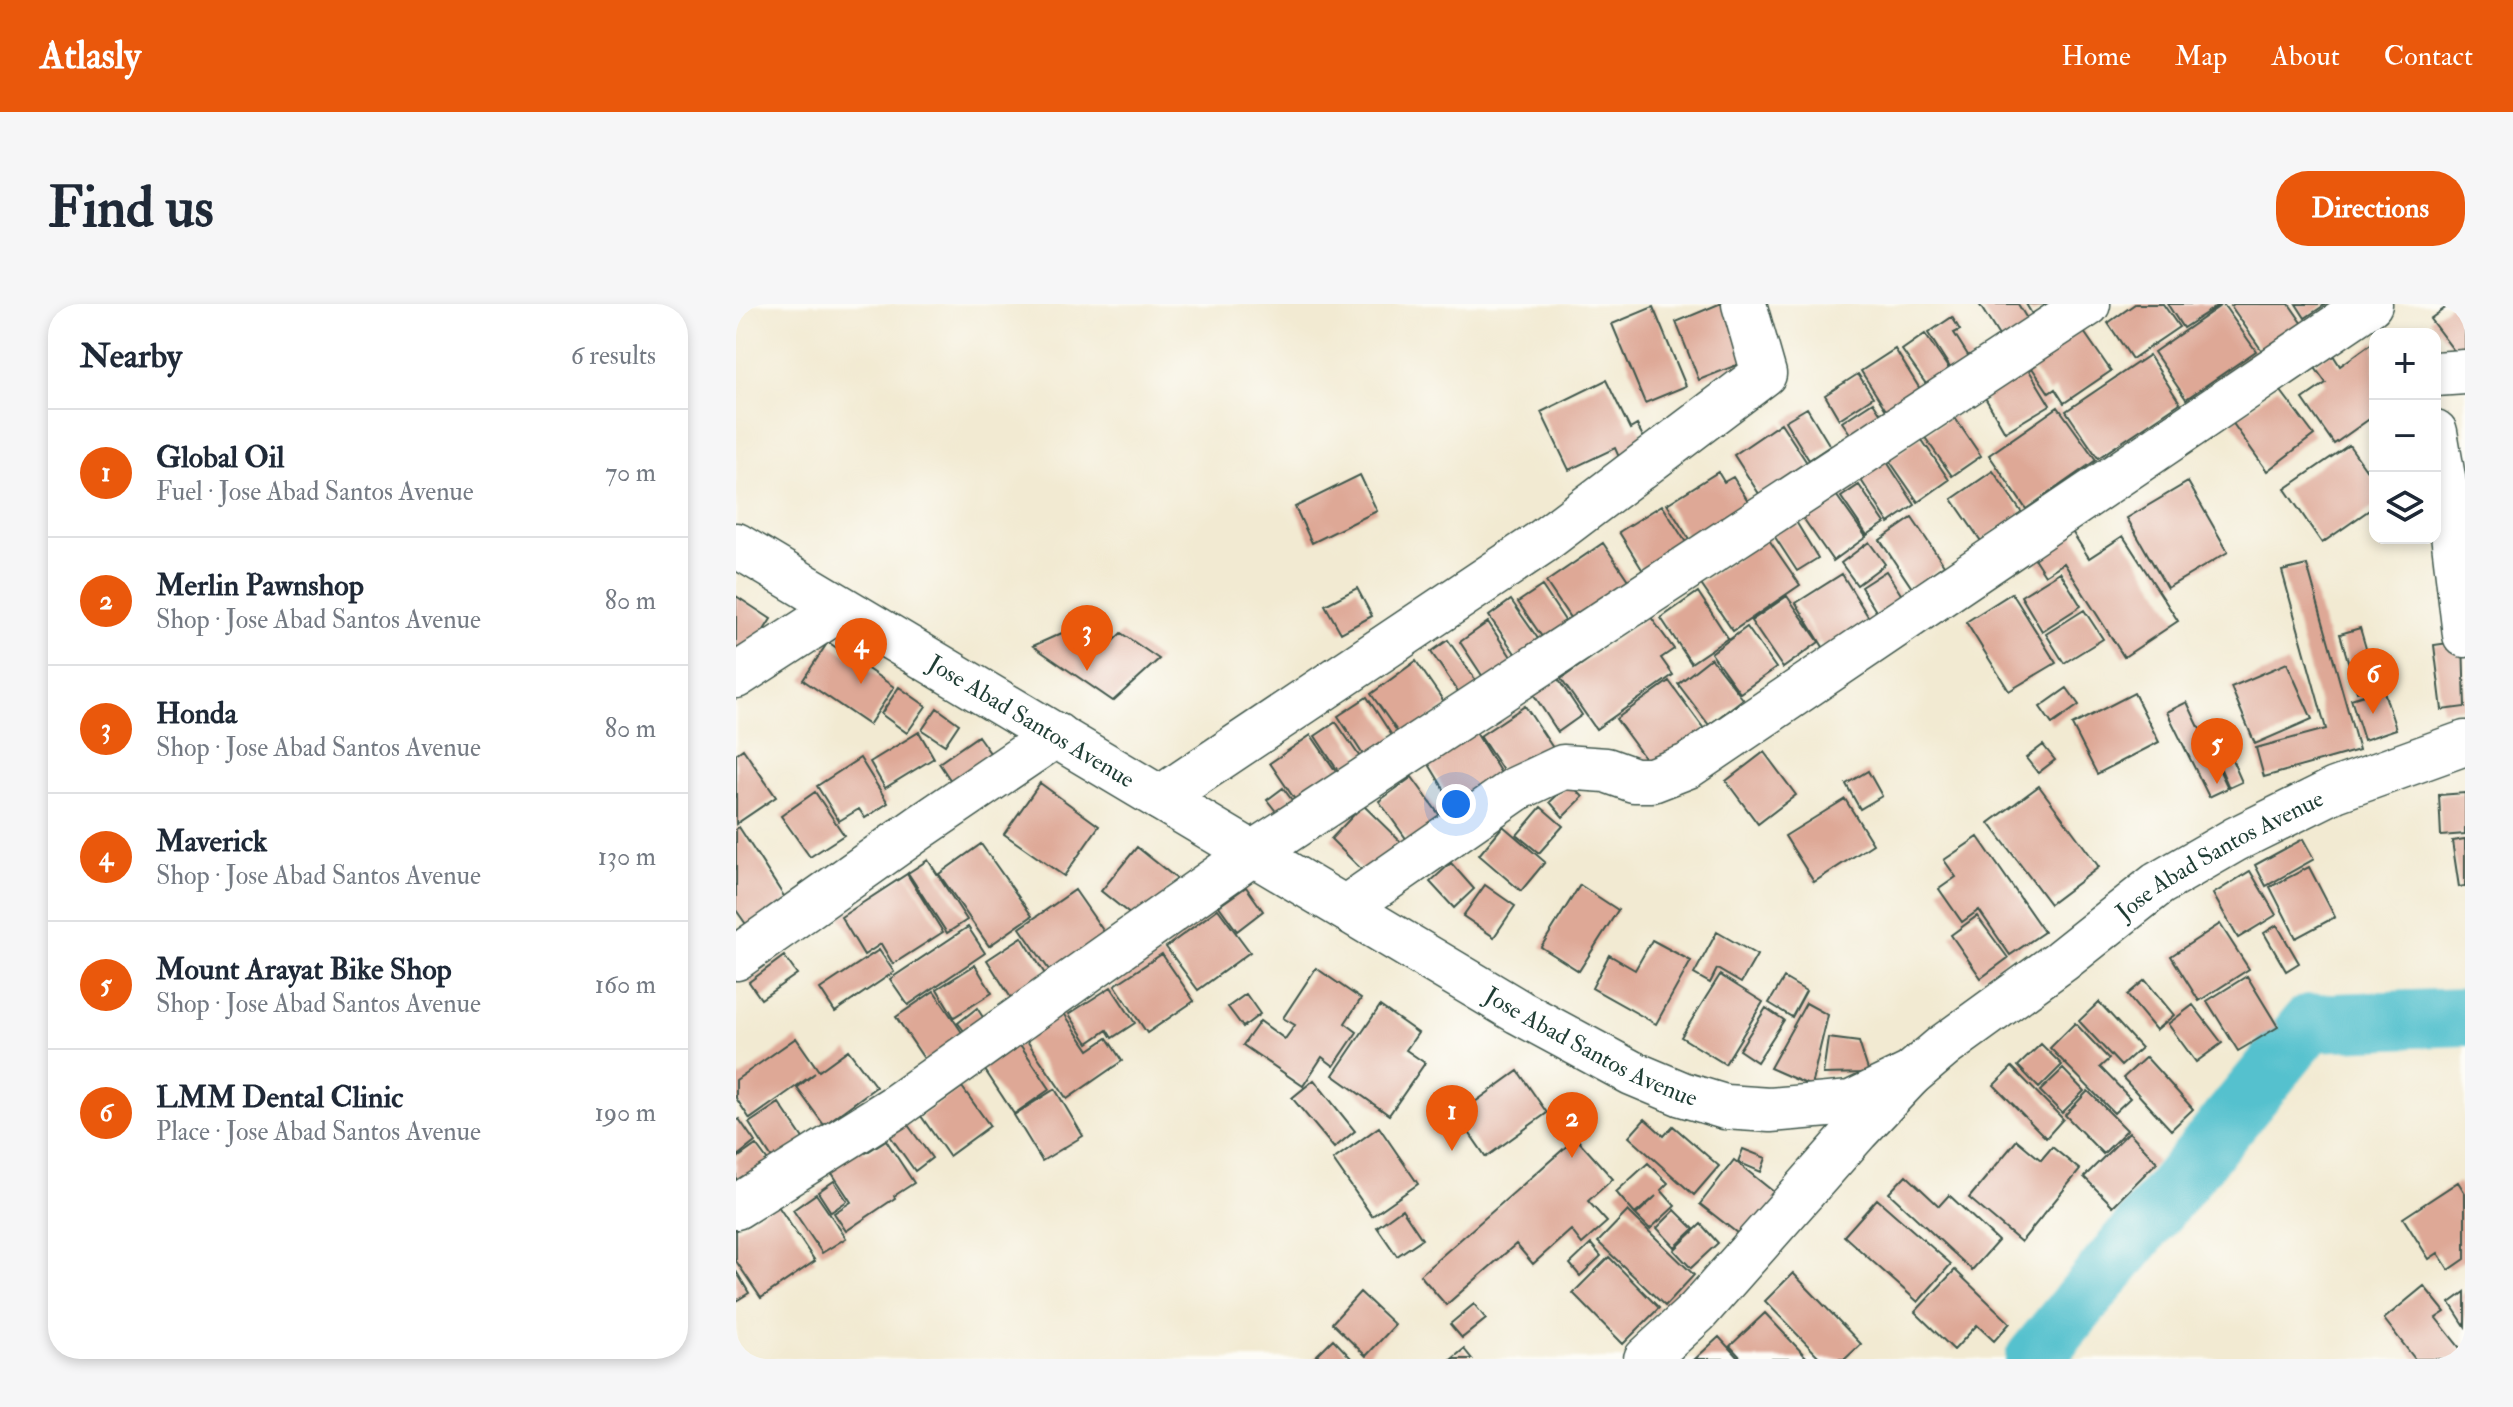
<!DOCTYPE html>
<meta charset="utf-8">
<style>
body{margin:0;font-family:"IM FELL Double Pica",serif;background:#f6f6f7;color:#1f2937}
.controls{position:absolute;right:24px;top:24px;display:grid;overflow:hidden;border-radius:16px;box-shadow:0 4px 12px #0003}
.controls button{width:72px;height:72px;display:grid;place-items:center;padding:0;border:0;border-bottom:2px solid #e0e1e3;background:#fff;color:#1f2937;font:40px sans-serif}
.you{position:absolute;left:720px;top:500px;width:28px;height:28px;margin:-20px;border:6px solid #fff;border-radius:50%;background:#1a73e8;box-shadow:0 0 0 12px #1a73e833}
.badge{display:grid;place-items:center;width:52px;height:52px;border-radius:50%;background:#ea580c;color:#fff;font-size:26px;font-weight:700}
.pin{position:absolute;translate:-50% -66px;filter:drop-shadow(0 2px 4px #0008)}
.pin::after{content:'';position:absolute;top:42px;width:28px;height:24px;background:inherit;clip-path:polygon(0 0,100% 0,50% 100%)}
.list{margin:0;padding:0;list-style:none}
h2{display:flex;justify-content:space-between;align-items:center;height:104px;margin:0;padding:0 32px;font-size:34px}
h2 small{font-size:26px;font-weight:400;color:#747a83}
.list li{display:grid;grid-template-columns:52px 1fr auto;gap:24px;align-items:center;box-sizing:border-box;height:128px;padding:0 32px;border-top:2px solid #e0e1e3}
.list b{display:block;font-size:30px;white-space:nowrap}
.list p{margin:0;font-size:26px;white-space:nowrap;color:#747a83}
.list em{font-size:26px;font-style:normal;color:#747a83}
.icon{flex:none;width:44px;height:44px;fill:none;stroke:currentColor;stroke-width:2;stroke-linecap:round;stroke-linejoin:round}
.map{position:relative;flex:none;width:1729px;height:1055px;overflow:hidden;border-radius:32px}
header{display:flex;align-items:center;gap:48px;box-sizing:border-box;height:112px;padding:0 40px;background:#ea580c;color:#fff}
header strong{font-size:38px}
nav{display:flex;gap:44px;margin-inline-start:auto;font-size:28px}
.intro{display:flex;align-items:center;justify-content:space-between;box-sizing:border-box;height:192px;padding:0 48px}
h1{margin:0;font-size:56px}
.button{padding:20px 36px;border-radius:32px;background:#ea580c;color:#fff;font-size:28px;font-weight:700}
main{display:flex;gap:48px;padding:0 48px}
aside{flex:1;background:#fff;border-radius:32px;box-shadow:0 4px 12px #0003}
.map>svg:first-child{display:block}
</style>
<header>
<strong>Atlasly</strong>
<nav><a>Home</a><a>Map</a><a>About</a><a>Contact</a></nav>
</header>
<div class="intro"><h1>Find us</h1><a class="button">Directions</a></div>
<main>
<aside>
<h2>Nearby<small>6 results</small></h2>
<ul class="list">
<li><span class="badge">1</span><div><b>Global Oil</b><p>Fuel · Jose Abad Santos Avenue</p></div><em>70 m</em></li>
<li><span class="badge">2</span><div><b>Merlin Pawnshop</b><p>Shop · Jose Abad Santos Avenue</p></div><em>80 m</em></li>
<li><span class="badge">3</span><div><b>Honda</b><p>Shop · Jose Abad Santos Avenue</p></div><em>80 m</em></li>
<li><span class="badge">4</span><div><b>Maverick</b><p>Shop · Jose Abad Santos Avenue</p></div><em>130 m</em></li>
<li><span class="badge">5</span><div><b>Mount Arayat Bike Shop</b><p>Shop · Jose Abad Santos Avenue</p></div><em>160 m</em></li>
<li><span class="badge">6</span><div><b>LMM Dental Clinic</b><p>Place · Jose Abad Santos Avenue</p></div><em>190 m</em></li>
</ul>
</aside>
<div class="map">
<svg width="1729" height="1055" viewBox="0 0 1729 1055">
<rect width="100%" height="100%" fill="#fdfcf7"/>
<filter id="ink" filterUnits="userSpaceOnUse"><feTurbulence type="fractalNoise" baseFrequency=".0125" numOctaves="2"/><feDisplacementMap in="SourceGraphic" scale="16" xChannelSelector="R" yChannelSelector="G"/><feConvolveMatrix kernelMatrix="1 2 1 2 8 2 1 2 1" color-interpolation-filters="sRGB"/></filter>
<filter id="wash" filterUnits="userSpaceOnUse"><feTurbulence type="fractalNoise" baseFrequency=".006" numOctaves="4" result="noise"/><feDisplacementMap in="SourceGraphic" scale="32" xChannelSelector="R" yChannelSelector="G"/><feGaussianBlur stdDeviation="1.8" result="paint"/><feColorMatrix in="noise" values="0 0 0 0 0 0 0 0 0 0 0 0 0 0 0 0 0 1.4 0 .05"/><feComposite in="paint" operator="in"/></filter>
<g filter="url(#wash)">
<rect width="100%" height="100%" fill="#f2ead2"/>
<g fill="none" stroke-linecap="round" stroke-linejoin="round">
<path stroke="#55c1ce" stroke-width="58" d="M1298,1055l276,-336 155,-6"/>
</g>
<g id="blocks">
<path fill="#dea896" d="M983,0h11l22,55 -53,21 -23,-58z
M1243,0h39l14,23 -28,17z
M1290,0h22l-16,10z
M1399,0h28l16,23 -47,32 -24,-36z
M1433,0h51l-37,24 -15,-23z
M1487,0l33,47 -70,48 -32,-47z
M1498,0h55l16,23 -40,28 -34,-49z
M1560,0h30l-21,14z
M1715,0h14v53l-4,3 -31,-41z
M917,3l33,79 -41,17 -33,-79z
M1216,13l8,13 -6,3 17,27 -18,12 -25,-39z
M1346,25l29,42 -47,32 -9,-14 -6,4 -19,-28z
M1189,30l28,41 -22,16 -29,-41z
M1639,37v74l-41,29 -31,-45 23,-16 -13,-18 18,-13 9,14z
M1159,45l30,48 -34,21 -30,-47z
M1413,51l31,48 -82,55 -32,-47z
M1291,63l23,38 -45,27 -22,-38z
M1122,70l15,23 -34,22 -14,-24z
M870,76l24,49 7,-4 13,25 -28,14 -7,-16 -46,22 -28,-58z
M1542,83l36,48 -47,36 -35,-49z
M1137,98l13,20 -30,20 -14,-20z
M1322,103l38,53 -70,49 -37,-54z
M1071,104l23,38 -21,14 -24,-39z
M1217,111l28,41 -29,20 -28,-40z
M1045,119l32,49 -48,31 -31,-48z
M1184,133l29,43 -31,22 -29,-42z
M1613,141l26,37v24l-53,37 -37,-54z
M1149,155l30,46 -26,18 -30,-46z
M1257,167l29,42 -41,28 -29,-42z
M982,168l6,10 9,-5 15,24 -54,46 -27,-43z
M624,171l17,36 -65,32 -17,-36z
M1452,178l40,70 -61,36 -40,-70z
M1123,181l26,38 -18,12 -26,-38z
M1098,188l32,45 -33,24 -32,-46z
M926,201l30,47 -44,27 -29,-47z
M1176,214l32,47 -32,23 -32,-48z
M1059,216l23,38 -21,13 -24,-37z
M1335,226l18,28 34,-22 55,85 -54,36 -60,-94 -19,12 -13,-20z
M1031,233l33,48 -67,46 -33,-48z
M1133,238l16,22 -28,21 -16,-22z
M867,239l31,46 -57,39 -31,-46z
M1571,261l52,185 -95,27 -8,-29 70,-19 -44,-158z
M1150,267l18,28 -25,17 -18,-29z
M1324,268l21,34 -39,25 -21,-35z
M1106,270l32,52 -46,29 -32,-52z
M806,282l28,42 -23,16 -29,-42z
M621,284l15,28 -31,17 -16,-28z
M962,288l30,46 -37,25 -30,-45z
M1276,289l44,70 -47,28 -43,-69z
M0,292l35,23 -26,41 -9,-5z
M1051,292l32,46 -36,26 -32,-47z
M775,296l30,43 -22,16 -30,-43z
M1348,306l19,29 -39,24 -18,-29z
M914,312l24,33 -13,9 12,17 -77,54 -35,-50z
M752,318l29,44 -28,20 -29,-44z
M1011,323l29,41 -36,25 -29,-40z
M1624,324l17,58 -20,6 -17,-58z
M335,325l30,24 20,-20 38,26 -46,42 -80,-55z
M712,336l31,45 -17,12 -31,-45z
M1727,337l2,66 -23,3 -8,-65z
M92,338l66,45 -25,38 -66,-45z
M975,354l32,41 -34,26 -31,-41z
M680,357l31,45 -45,32 -31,-44z
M1551,359l25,56 -57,25 -24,-57z
M822,375l24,36 -24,17 -24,-37z
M933,377l38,52 -52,39 -39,-53z
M163,383l27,19 -19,27 -26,-19z
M1331,384l12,17 -27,19 -12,-17z
M1647,385l13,40 -32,11 -13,-41z
M1398,389l25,49 -62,32 -25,-49z
M631,393l33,51 -29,19 -33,-51z
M1451,398l41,86 -19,9 -42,-85z
M789,402l28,42 -45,30 -28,-42z
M201,404l22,16 -14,21 -23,-15z
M600,418l32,47 -22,14 -31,-47z
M739,427l29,47 -48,31 -29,-48z
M183,428l15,26 -49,30 -15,-26z
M575,431l30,44 -41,28 -30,-44z
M242,432l17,24 -40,27 -16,-24z
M1307,441l12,15 -17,13 -12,-15z
M7,445l33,48 -40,27v-70z
M1028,448l32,43 -38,29 -32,-43z
M1494,451l12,27 -13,6 -12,-28z
M124,454l28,45 -23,15 -6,-9 -20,12 -22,-35z
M1132,467l14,25 -22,13 -14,-25z
M676,473l31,43 -33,24 -31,-43z
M304,479l59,43 -35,50 -60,-42z
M834,479l13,14 -20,20 -13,-15z
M1303,482l60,81 -49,37 -61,-81z
M547,484l14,19 -15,12 -15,-19z
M79,488l29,43 -34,22 -29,-41z
M1729,489v41l-24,2 -2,-41z
M1109,495l28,45 -59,38 -29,-46z
M627,501l41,40 -33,34 -40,-40z
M805,503l22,19 -24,27 -22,-18z
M767,522l42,36 -24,29 -42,-36z
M3,523l48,74 -39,26 -12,-17v-81z
M1242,533l66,95 -34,23 -31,-45 -17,12 -23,-33 17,-12 -12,-17z
M1567,535l11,20 -48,27 -11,-21z
M1729,535v47l-6,1 -7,-46z
M245,540l51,72 -43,30 -50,-72z
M401,543l40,32 -36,44 -40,-32z
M192,556l39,60 -20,13 -39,-60z
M715,559l23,26 -20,19 -24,-26z
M1573,563l26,50 -39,21 -26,-51z
M1514,567l26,44 -38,23 -25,-44z
M171,570l36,58 -50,32 -12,-20 -17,11 -23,-38z
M749,581l30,21 -21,31 -31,-21z
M844,581l38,25 -39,61 -38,-24z
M510,583l17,24 -26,20 -18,-25z
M339,586l34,49 -55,38 -34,-49z
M482,605l32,43 -52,38 -32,-43z
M1241,612l31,42 -27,20 -30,-43z
M1484,620l29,45 -50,32 -28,-45z
M1541,621l22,38 -13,8 -22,-38z
M232,623l17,26 -77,52 -18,-26z
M981,628l40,23 -16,28 -24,-14 -7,14 -16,-9z
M286,633l26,42 -35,22 -26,-41z
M916,636l39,21 -35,63 -64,-36 17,-33 26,15z
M143,646l15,22 -59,40 -15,-23z
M426,650l32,47 -47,32 -32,-48z
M48,652l13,18 -36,25 -12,-17z
M239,661l17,28 -38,24 -17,-28z
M580,664l45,31 -16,24 12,9 -23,34 -12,-9 -19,29 -60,-41 17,-24 25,18 10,-14 -12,-7z
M984,671l43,27 -38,62 -44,-27z
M1511,672l31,51 -40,24 -31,-50z
M1048,674l22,13 -14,26 -23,-14z
M1409,676l29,35 -18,15 -29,-35z
M375,683l24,36 -23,15 -5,-8 -19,13 -19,-29z
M198,687l31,46 -38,26 -31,-46z
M510,690l14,20 -17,13 -15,-20z
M1363,698l42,46 -20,18 -42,-45z
M1070,699l22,12 -17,71 -41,-18z
M1457,701l29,38 -26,19 -28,-38z
M644,702l38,27 -12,17 19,13 -36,52 -56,-40z
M241,704l9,14 -18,14 -10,-13z
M1030,704l18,12 -27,42 -18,-12z
M325,705l28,41 18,-12 15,23 -55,38 -44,-64z
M1339,719l34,36 -9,8 30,31 -16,15 -64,-65z
M60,734l23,33 29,-21 28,37 -52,38 -27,-37 18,-15 -65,46 -14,-21v-18z
M1092,734l31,4 10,31 -46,1z
M283,739l31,46 -36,25 -31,-47z
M1305,740l21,21 -23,23 -21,-22z
M1410,753l47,52 -22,21 -48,-52z
M1276,763l51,52 -17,19 -52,-53z
M1327,765l21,22 -22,22 -22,-22z
M782,767l29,42 -61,44 -29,-42z
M578,776l41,51 -21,17 -42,-50z
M226,783l28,39 -41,30 -28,-40z
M319,785l28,47 -41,25 -28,-46z
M1352,787l39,39 -24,24 -38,-39z
M43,799l25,37 -31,20 -24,-37z
M3,815l16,23 -19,15v-36z
M909,815l19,17 9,-10 46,40 -25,29 -65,-58z
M169,817l27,37 -17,13 -27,-38z
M643,823l39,57 -46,32 -39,-56z
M1393,828l28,30 -44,44 -29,-29z
M840,834l37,41 -25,22 19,21 -25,22 -11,-14 -38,34 -17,-20 -70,61 -26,-30z
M150,836l28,43 -20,13 1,2 -49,33 -12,-18 17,-11 -23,-35 32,-22 6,8z
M1281,836l24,20 11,-13 28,23 -59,72 -52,-44z
M20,841l17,23 -37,27v-36z
M1007,845l23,9 -5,14 -23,-10z
M998,856l46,37 -34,43 -46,-36z
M912,859l20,20 -7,7 14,16 -25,23 -14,-14 20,-19 -21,18 -19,-22z
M1170,871l33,31 10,-11 49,46 -26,29 -83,-77z
M98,877l13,20 -16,11 -13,-20z
M1722,878l7,11v66l-16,11 -11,-17 -9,6 -26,-41z
M80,890l30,44 -24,15 -29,-43z
M1141,895l74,65 -33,38 -74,-66z
M40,899l39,58 -54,37 -25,-37v-31z
M666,905l20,30 -25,17 -20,-29z
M939,906l19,19 -19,18 -18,-19z
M892,907l66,64 -29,31 -67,-64z
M965,920l17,19 -27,25 -17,-18z
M855,940l10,12 -21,20 -10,-12z
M873,953l50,51 -36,36 -50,-51z
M1219,966l55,53 -16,18 -17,-16 -23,25 -39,-38z
M0,967l13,22 -13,8z
M1057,969l68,71 -16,15h-24l-56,-58z
M1688,982l21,26 -9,6 27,34 -8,7h-40l-31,-40z
M624,988l35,33 -29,31 -34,-33z
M1729,988v34l-15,-23z
M738,1000l12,15 -24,19 -12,-14z
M1029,1009l43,46h-66l-12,-13z
M983,1033l20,22h-44z
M597,1035l19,20h-39z
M728,1045l8,10h-20z"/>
</g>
</g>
<g filter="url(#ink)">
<use href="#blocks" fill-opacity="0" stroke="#3f574c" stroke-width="2"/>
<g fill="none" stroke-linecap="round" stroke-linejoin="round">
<defs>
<path id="minor" d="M1699,70l30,-2
M1699,128l18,102 12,101
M0,372l105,-68
M424,494l382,-256 222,-168 -20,-70
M609,604l171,-119 47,-22 43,3 28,10h18l36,-14 682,-462
M0,654l186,-132 134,-91
M0,903l159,-100 358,-254 835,-549"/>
<path id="major" d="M910,1055l51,-47 160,-181 52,-55"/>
<g id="highway">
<path id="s1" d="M0,241l783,467 113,61 50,21 43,13 45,3 81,-7 60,-29 33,-28 117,-85 97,-77 78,-45 99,-49 130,-47"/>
</g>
</defs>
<use href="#minor" stroke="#3f574c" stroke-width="47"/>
<use href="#major" stroke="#3f574c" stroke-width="47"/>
<use href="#highway" stroke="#3f574c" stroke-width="47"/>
<use href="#minor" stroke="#fff" stroke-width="44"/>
<use href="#major" stroke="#fff" stroke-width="44"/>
<use href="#highway" stroke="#fff" stroke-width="44"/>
</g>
</g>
<g text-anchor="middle" stroke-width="6" stroke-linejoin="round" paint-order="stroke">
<g font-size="24" fill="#1f3d34" stroke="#fdfcf7">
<text dy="8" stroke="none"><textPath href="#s1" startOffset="344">Jose Abad Santos Avenue</textPath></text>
<text dy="8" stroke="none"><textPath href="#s1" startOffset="1712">Jose Abad Santos Avenue</textPath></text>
<text dy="8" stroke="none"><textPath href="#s1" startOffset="992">Jose Abad Santos Avenue</textPath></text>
</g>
</g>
</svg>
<div class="controls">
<button>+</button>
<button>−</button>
<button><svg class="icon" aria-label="layers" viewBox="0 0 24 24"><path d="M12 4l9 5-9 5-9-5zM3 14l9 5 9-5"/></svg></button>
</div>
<div class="you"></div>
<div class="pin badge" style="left:716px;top:847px">1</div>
<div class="pin badge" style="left:836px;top:854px">2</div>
<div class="pin badge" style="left:351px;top:367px">3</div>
<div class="pin badge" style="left:125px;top:380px">4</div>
<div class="pin badge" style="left:1481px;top:480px">5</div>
<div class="pin badge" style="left:1637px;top:410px">6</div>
</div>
</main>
